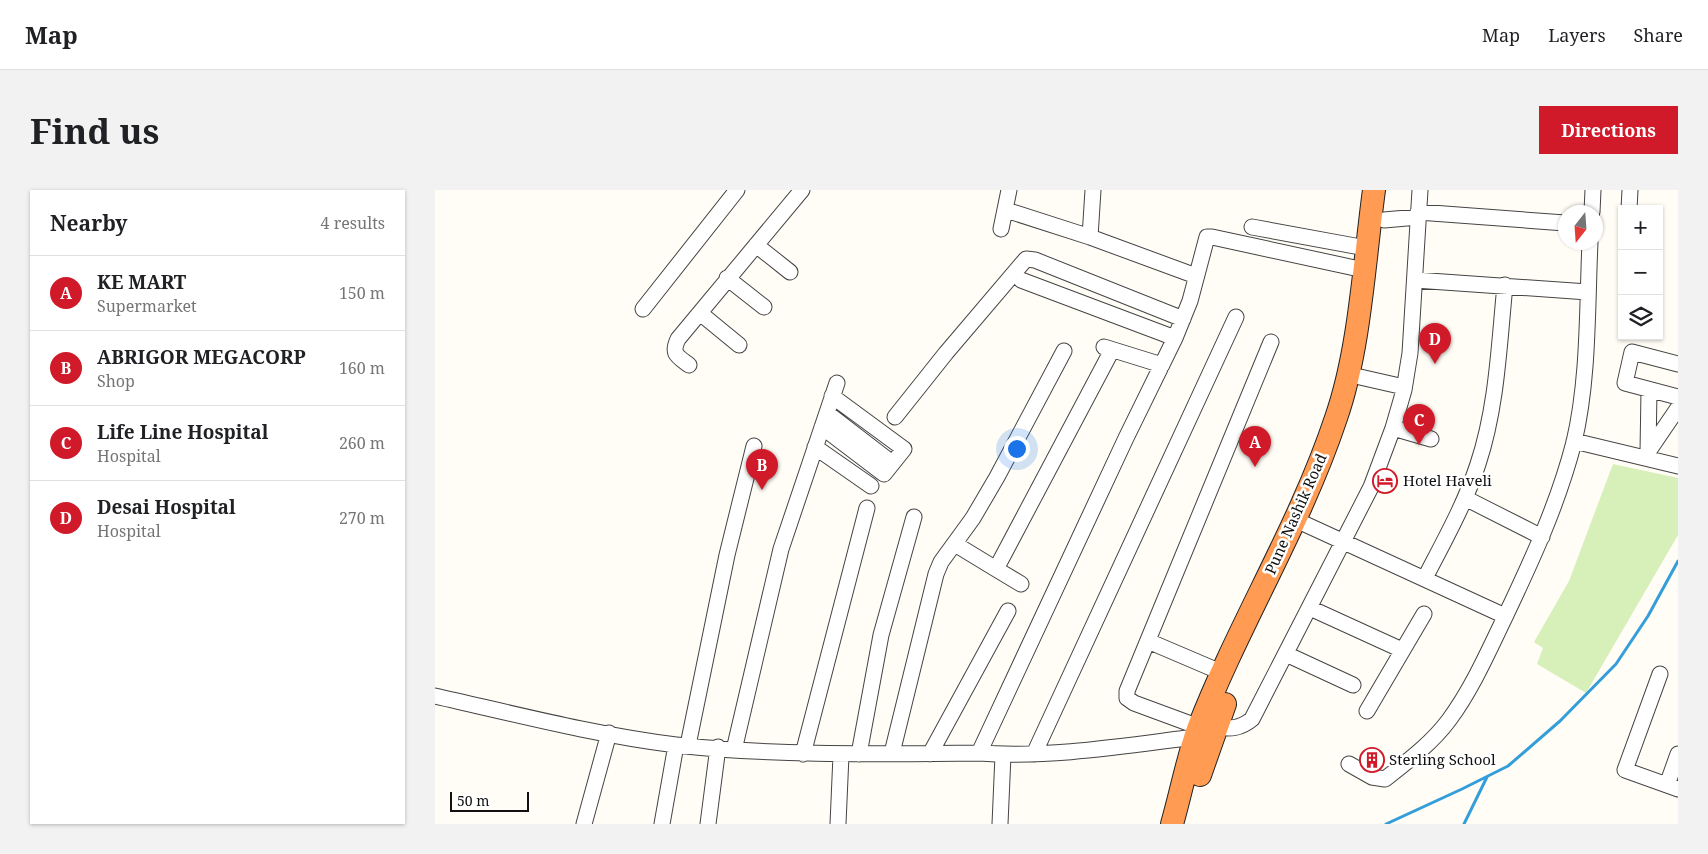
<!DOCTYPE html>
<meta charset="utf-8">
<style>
body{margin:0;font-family:"Noto Serif",serif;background:#f2f2f2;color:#202124}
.controls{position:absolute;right:15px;top:15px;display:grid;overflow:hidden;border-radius:0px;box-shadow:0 1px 4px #0004}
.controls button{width:45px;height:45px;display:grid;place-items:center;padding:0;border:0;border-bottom:1px solid #e0e0e0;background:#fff;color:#202124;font:25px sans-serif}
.compass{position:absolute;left:1123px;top:15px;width:45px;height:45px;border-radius:50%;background:#fff;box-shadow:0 1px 4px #0004;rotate:197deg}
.scale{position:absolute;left:15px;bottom:12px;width:79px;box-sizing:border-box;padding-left:5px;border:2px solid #111;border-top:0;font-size:14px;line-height:18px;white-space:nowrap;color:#111;-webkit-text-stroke:4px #fff;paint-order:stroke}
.you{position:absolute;left:581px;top:258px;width:18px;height:18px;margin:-12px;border:4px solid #fff;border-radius:50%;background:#1a73e8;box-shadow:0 0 0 8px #1a73e833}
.badge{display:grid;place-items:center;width:32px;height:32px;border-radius:50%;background:#d01a29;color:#fff;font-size:16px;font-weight:700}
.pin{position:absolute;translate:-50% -41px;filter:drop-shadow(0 1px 2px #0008)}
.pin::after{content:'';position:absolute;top:26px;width:18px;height:15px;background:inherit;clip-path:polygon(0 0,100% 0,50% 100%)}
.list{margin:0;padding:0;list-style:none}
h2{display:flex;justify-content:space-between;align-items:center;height:65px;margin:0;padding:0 20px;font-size:21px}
h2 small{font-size:16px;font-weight:400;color:#757577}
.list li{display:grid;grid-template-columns:32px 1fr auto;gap:15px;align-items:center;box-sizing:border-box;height:75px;padding:0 20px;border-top:1px solid #e0e0e0}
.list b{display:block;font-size:19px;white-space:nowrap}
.list p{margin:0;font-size:16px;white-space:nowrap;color:#757577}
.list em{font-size:16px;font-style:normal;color:#757577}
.icon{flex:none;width:28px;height:28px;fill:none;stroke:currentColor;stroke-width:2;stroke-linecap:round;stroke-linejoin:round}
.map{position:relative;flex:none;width:1243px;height:634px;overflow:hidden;border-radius:0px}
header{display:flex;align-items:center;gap:30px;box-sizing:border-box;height:70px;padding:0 25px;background:#fff;border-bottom:1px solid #e0e0e0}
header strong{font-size:24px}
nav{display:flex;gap:28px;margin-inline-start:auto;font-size:18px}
.intro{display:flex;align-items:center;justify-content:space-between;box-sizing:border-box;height:120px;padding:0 30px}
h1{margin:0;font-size:35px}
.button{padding:12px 22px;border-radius:0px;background:#d01a29;color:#fff;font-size:18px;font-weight:700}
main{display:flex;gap:30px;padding:0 30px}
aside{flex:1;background:#fff;border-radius:0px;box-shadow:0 1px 4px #0004}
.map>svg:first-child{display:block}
</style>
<header>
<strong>Map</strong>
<nav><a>Map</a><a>Layers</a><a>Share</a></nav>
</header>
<div class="intro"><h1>Find us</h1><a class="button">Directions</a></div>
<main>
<aside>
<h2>Nearby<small>4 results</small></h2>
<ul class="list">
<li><span class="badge">A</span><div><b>KE MART</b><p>Supermarket</p></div><em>150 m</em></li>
<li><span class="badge">B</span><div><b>ABRIGOR MEGACORP</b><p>Shop</p></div><em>160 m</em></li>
<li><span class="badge">C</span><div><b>Life Line Hospital</b><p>Hospital</p></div><em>260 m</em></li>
<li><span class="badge">D</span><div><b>Desai Hospital</b><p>Hospital</p></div><em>270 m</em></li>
</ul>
</aside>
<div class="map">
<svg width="1243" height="634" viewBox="0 0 1243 634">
<rect width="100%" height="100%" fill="#fffdf5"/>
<path fill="#d7efb9" d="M1178,274l65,14v57l-92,158 -49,-29 6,-16 -9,-6 35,-61z"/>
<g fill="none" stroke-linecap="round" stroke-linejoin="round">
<path stroke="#349eda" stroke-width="3" d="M951,634l76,-35 46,-23 52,-45 56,-57 32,-48 30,-55
M1029,634l23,-47"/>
<defs>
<path id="minor" d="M1194,19l1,-19
M571,20l84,27 106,39
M983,22l147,11
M1157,22l1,-22
M949,30l34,-3
M817,37l114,21
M566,39l8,-39
M655,47l3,-47
M321,55l34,27
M292,88l37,29
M586,90l154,58
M980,90l173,12
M208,119l94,-119
M265,123l39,32
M669,157l58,18
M1243,174l-46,-12 -7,31 53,14
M254,175c-12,-9 -18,-11 -11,-26l124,-149
M925,187l44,10
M392,223l65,50
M460,227l51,-64 80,-94 9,1 148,59
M387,237l62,47 20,-25 -72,-53
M958,238l38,11
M1139,251l104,25
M380,257l56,39
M1213,262l1,-62
M1213,262l30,-44
M1030,308l77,39
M861,330l209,96
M520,354l41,25 116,-219
M561,379l25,15
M990,388c19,-37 40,-74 53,-114 19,-57 21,-119 27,-179
M875,418l92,42
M713,451l75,32
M851,464l67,31
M1225,484l-35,96 53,19
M0,506c80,18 160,39 241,49 101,11 202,9 303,8l147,-315 49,-100 15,-37 17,-64h5l152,33
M932,521l57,-97
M764,537l-65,-24 -7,-5v-7l144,-349
M781,537c14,2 24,2 36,-8l119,-232 22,-59 11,-38 6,-37 10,-163
M253,555l39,-190 27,-109
M299,560l47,-201 56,-166
M457,563l44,-179 5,-12 32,-44 24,-41 67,-126
M544,563c72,5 144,-7 216,-16
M368,564l64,-246
M424,564l22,-119 33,-118
M495,564l78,-143
M599,564l202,-437
M914,574l23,13 13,2c23,-18 47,-36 64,-59 23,-31 39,-68 56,-103 27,-57 53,-113 69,-175 15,-63 13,-135 16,-200
M1232,595l11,-31
M149,634l25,-91
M227,634l14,-79
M273,634l10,-77
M403,634l3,-69
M565,634l3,-69"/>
<path id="highway" d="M765,585l25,-71
M737,634c9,-31 15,-64 26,-95 41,-106 102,-203 138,-311 24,-69 28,-155 38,-228"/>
</defs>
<use href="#minor" stroke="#444" stroke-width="17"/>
<use href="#highway" stroke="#222" stroke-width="24"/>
<use href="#minor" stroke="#fff" stroke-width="15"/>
<use href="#highway" stroke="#ff9b53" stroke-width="22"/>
</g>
<defs>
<symbol id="hotel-ring" viewBox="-11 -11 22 22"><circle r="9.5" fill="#fff" stroke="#d01a29" stroke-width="1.5"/><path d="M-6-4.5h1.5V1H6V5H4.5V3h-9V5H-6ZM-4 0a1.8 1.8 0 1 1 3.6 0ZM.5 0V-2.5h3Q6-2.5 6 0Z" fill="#d01a29"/></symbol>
<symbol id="building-ring" viewBox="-11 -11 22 22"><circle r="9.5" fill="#fff" stroke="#d01a29" stroke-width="1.5"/><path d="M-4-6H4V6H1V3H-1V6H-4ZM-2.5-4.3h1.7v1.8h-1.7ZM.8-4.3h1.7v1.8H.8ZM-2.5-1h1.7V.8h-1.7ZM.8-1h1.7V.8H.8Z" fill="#d01a29"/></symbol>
</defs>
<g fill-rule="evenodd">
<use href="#hotel-ring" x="936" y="277" width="28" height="28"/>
<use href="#building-ring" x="923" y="556" width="28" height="28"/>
</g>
<g text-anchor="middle" stroke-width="5" stroke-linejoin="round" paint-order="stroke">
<g font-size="15" fill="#111" stroke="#fff" text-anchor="start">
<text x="968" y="296">Hotel Haveli</text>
<text x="954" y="575">Sterling School</text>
</g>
<g font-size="15" fill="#111" stroke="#fff">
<text transform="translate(861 324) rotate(-66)" y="5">Pune Nashik Road</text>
</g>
</g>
</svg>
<div class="controls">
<button>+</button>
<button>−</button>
<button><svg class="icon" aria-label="layers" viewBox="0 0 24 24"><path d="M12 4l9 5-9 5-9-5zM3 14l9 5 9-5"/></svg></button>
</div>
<svg class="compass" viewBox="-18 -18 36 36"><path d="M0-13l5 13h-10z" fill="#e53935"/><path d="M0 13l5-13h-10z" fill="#757577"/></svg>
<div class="scale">50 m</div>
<div class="you"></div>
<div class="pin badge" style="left:820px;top:277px">A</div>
<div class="pin badge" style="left:327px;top:300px">B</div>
<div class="pin badge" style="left:984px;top:255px">C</div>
<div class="pin badge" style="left:1000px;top:174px">D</div>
</div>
</main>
